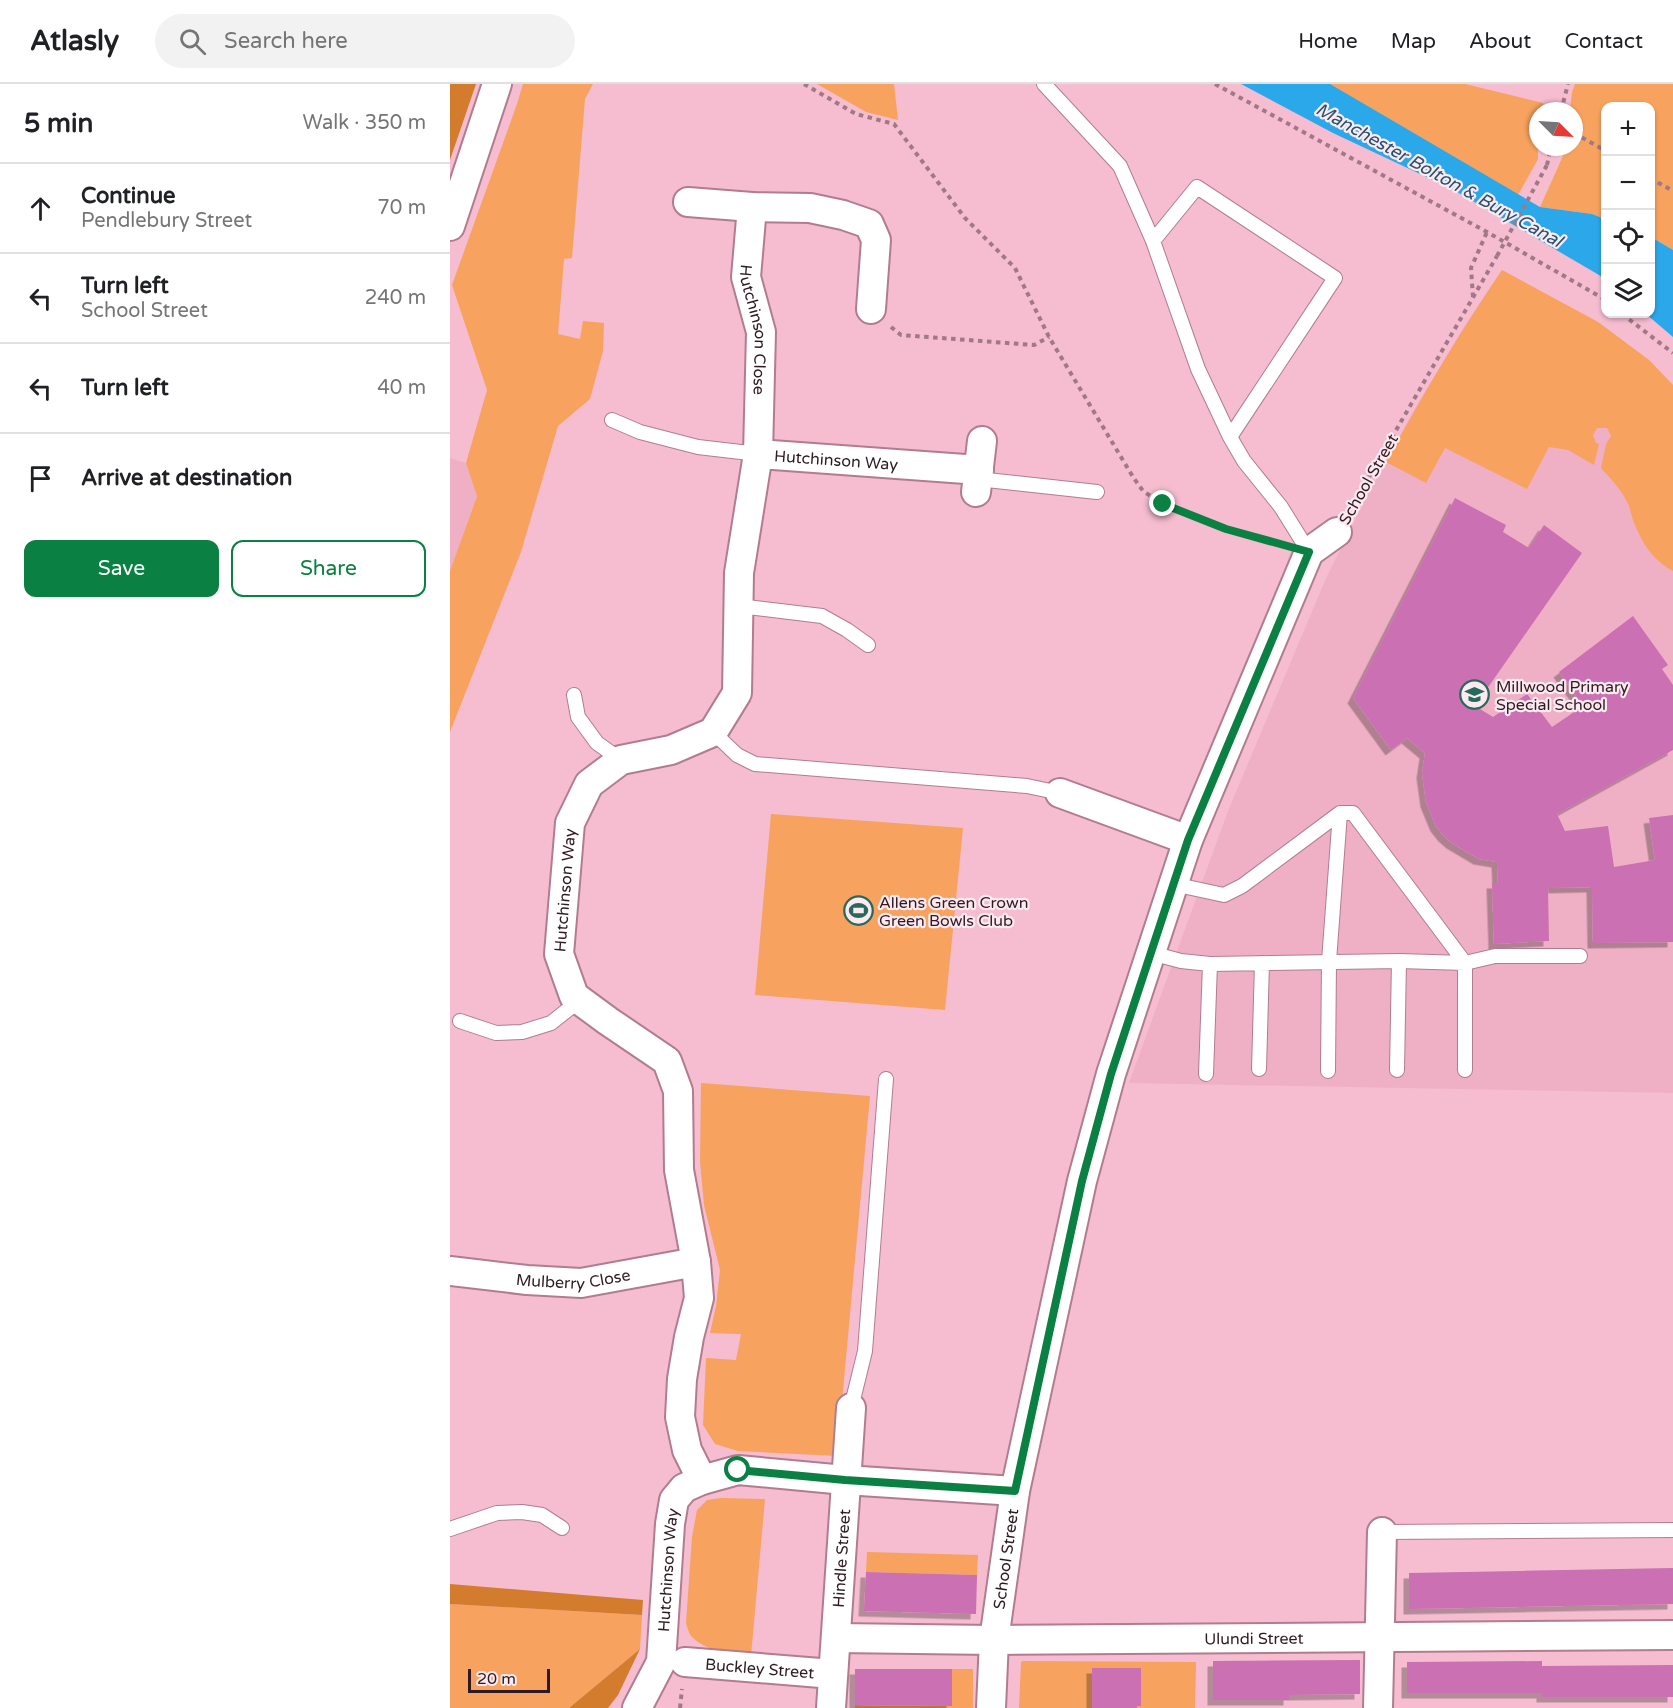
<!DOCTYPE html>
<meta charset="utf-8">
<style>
body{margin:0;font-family:"Varela Round",sans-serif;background:#f2f2f2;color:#202124}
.controls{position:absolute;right:18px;top:18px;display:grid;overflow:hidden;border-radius:12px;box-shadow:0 2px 4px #0004}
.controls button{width:54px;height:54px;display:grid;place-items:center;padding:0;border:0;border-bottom:2px solid #e0e0e0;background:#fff;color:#202124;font:30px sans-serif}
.compass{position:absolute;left:1079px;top:18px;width:54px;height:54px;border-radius:50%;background:#fff;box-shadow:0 2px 4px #0004;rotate:114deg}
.scale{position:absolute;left:18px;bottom:15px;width:82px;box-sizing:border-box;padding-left:6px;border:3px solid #2f1a22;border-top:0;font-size:16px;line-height:21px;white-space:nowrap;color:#2f1a22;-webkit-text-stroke:4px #fceaf0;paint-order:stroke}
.stop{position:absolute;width:18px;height:18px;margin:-14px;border:4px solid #0b8043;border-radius:50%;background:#fff}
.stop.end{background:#0b8043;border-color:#fff;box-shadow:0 2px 6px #0008}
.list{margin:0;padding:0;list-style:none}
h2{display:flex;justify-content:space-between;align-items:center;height:78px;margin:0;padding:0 24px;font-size:26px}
h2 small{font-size:20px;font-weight:400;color:#757577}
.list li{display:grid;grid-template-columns:39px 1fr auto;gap:18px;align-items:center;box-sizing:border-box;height:90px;padding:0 24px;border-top:2px solid #e0e0e0}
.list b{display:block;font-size:22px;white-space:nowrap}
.list p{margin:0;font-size:20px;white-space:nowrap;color:#757577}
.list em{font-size:20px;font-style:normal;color:#757577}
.actions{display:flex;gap:12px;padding:18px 24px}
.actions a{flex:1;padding:14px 0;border:2px solid #0b8043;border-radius:12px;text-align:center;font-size:21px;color:#0b8043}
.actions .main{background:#0b8043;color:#fff}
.icon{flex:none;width:33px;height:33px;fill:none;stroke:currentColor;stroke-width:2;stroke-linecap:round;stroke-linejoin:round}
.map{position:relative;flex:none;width:1223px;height:1624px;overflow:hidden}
header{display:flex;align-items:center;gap:36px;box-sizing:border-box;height:84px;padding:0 30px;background:#fff;border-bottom:2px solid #e0e0e0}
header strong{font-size:28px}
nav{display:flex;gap:33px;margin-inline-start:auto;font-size:21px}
.search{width:420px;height:54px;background:#f2f2f2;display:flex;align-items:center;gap:15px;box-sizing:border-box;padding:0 21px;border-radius:33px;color:#757577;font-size:22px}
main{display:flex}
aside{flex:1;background:#fff}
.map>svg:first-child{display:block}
</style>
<header>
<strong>Atlasly</strong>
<div class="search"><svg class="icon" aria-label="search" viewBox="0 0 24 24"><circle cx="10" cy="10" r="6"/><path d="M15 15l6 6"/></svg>Search here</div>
<nav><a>Home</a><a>Map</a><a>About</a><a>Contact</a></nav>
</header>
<main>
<aside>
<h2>5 min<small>Walk · 350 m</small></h2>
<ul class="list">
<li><svg class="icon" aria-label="ahead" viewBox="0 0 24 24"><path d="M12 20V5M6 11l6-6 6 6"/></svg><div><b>Continue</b><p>Pendlebury Street</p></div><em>70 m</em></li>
<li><svg class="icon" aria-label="left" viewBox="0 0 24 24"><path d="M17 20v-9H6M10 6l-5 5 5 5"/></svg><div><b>Turn left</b><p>School Street</p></div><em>240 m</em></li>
<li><svg class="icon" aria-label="left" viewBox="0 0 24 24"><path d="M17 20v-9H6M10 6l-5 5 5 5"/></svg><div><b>Turn left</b></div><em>40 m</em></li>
<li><svg class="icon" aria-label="arrive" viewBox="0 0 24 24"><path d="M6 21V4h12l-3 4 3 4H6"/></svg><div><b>Arrive at destination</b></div></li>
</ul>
<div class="actions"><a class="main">Save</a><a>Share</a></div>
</aside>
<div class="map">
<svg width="1223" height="1624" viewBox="0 0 1223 1624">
<defs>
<filter id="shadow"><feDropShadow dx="-5.5" dy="5.5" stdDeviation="0" flood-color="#0004"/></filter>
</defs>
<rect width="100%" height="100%" fill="#f5bdcf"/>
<path fill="#efb0c5" d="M1052,186l96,52 51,38 24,25v708l-544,-10 99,-272 98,-233 40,-80 48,-88 51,-85z
M0,374l16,5 11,32 -27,76z"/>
<path fill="#f7a25e" d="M73,0h70l-8,15 -13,159 -8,1 -6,75 22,5 3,-18 21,2 -1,28 -13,48 -32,27 -37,126 -71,180v-161l27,-75 -11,-33 21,-73 -35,-105 65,-181z
M367,0h77l4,36 -32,-8z
M876,0h139l78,19v8h-5v48l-20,36z
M1125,0h98v166l-22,-13 -1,-131h-44l-1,113 -13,-5 -52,-7 23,-51 1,-9h10v-36h-4l2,-19z
M1052,186l96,52 51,38 24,25v186c-21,-11 -32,-30 -40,-51 -2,-6 -3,-13 -6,-18 -6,-13 -17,-24 -26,-34l5,-24 5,-8 -4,-8h-10l-4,7 3,8 3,1 -5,21 -26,-15 -19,-3 -22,42 -82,-41 -19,35 -40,-21c36,-66 74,-130 116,-192z
M321,730l192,14 -18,182 -190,-15z
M251,999l169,13 -33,360 -99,-5 -23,-7 -12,-19 3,-67 30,2 5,-26 -31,-1 6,-27 4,-36 -16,-65 -4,-43z
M271,1414l44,1 -14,157c-20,-2 -45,-4 -60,-20 -2,-3 -4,-9 -5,-13l6,-86 5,-27 10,-10z
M417,1468l111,3 -1,20 -111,-3z
M0,1520l192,11 -2,34 -71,59h-119z
M573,1577l173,1 -1,46h-58v-2h4v-38h-48l-1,40h-73l2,-46z
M502,1585h21v39h-118v-3l96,1z"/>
<path fill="#d47c2e" d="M0,0h26l-26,76z
M0,1500l193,16 -1,15 -192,-11z
M190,1565l-22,46 -10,13h-39z"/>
<path fill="#2ba8e9" d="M791,0h89l210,123 52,7 13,5v61l-6,-5 -147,-86 -119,-56z
M1201,153l22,13v87l-27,-23h4z"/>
<path fill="#ca70b3" filter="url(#shadow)" d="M1005,414l51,27 -3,7 26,16 15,-23 38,28 -107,153 18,11 34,-23 25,33 31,-21 -24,-34 74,-56 35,49 -6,4 11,16v65l-116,64 8,17 43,-5 6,41 41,-7 -6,-42 24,-3v127l-80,1 -1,-56 -44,1 1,53 -55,3 -2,-61h6l-1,-21 -18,-3 -27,-16 -8,-7 -8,-10 -10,-24 -4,-29 3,-20 -18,-15 -16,12 -38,-52z
M1223,1484v36l-264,5v-36z
M416,1488l111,3 -1,39 -112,-3z
M910,1576v34l-71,1v5h-76v-39z
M1092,1577v5l131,-1v32h-131v-4h-135v-31z
M642,1584h49v38h-4v2h-45z
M405,1585h97v37l-97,-1z"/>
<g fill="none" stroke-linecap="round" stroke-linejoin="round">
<defs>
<path id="lane" d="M594,0l76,82 33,75 45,128 32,68 14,24 37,46 28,45
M703,157l44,-54 138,91 -105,159
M162,336l28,12 58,15 60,7
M528,395l119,13
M289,522l83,10 25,14 21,15
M124,611l4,22 19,26 24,17
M263,648l24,23 18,9 272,22 33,7
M723,800l51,11 18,-9 98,-73h13l112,150 30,-7h85
M701,869l30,8 29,3 189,-3 66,2v107
M10,937l36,12 26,-1 29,-9 29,-23
M809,985l3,-106
M947,986l2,-109
M878,987l1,-110 11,-148
M756,990l4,-110
M401,1324l14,-57 21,-272
M0,1445l47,-16 25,-1 20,3 20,13
M932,1448l291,-2"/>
<g id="street">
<path d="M238,118l64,5 58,1 33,7 26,9 7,16 -5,69"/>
<path id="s1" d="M302,123l-6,70 15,55 -3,122"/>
<path d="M0,142l47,-142"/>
<path d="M526,408l6,-51"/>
<path d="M610,709l128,47"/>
<path id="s2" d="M0,1187l77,9 54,3 115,-21"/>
<path id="s3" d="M252,1396l-15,-30 -7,-33 2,-38 7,-42 10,-39 -3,-36 -17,-92 -1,-79 -11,-30 -59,-40 -34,-25 -15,-42 11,-131 19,-39 32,-24 50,-10 42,-18 24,-39 2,-120 19,-119 221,16"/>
<path id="s4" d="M386,1554l158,2 679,-5"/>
<path id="s5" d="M235,1578l148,12"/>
<path id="s6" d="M187,1624l24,-46 9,-138 4,-24 10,-12 18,-8 36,-10 107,10 170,11"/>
<path id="s7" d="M381,1624l20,-300"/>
<path id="s8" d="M541,1624l3,-68 21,-149 67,-310 29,-107 77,-234 121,-288 28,-20"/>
<path d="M928,1624l4,-176"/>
</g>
</defs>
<use href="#lane" stroke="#b17d8e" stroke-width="16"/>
<use href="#street" stroke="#b17d8e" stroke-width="32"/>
<path stroke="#a17886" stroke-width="4" stroke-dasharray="4.5 4.5" stroke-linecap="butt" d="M354,0l52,30 38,10 71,94 50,50 34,69 84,140 10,14 20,13 63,25 53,15
M765,0l272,148 119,68
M1111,27l7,-27
M1124,49l32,18
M1097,81l4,-18
M1200,94l23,13
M1023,213l-2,-29 16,-36
M1172,230l51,39
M441,243l10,8 133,10 15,-8
M901,424l146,-252
M230,1624l2,-19"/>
<use href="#lane" stroke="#fff" stroke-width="14"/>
<use href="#street" stroke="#fff" stroke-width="28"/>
<path stroke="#a17886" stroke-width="4" stroke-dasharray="4.5 4.5" stroke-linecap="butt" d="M1047,172l50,-91"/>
</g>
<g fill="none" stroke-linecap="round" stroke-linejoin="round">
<path stroke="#0b8043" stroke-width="8" d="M288,1386l107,10 170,11 67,-310 29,-107 77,-234 121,-288 -83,-23 -63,-25"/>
</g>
<defs>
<symbol id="school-ring" viewBox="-11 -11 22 22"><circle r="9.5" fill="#fceaf0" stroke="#266a5c" stroke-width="1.5"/><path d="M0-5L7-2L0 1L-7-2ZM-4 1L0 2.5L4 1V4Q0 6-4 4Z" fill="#266a5c"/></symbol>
<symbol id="stadium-ring" viewBox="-11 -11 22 22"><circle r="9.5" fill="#fceaf0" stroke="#266a5c" stroke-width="1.5"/><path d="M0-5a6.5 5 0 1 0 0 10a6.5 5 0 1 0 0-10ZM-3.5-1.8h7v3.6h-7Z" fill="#266a5c"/></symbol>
</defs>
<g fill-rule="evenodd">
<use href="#school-ring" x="1008" y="594" width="33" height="33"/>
<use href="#stadium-ring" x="392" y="810" width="33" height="33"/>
</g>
<g text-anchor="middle" stroke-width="4.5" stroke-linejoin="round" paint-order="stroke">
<g font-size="16" fill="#2f1a22" stroke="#fceaf0">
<text dy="6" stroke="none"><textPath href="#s1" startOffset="124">Hutchinson Close</textPath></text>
<text dy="6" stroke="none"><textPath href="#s3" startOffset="1263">Hutchinson Way</textPath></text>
<text transform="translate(918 395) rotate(-60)" y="6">School Street</text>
<text dy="6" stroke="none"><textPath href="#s3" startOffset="651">Hutchinson Way</textPath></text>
<text dy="6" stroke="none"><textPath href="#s2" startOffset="124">Mulberry Close</textPath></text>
<text dy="6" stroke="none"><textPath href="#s7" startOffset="150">Hindle Street</textPath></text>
<text dy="6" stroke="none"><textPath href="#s8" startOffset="150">School Street</textPath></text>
<text dy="6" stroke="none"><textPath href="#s6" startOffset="144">Hutchinson Way</textPath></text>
<text dy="6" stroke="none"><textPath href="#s4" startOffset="418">Ulundi Street</textPath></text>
<text dy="6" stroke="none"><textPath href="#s5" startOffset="75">Buckley Street</textPath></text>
</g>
<g font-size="16" fill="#2f1a22" stroke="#fceaf0" text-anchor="start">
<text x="1046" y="608">Millwood Primary<tspan x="1046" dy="18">Special School</tspan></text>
<text x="429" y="824">Allens Green Crown<tspan x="429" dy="18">Green Bowls Club</tspan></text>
</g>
<g font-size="18" font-style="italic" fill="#25536f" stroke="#fceaf0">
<text transform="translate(989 91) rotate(29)" y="6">Manchester Bolton &amp; Bury Canal</text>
</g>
</g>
</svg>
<div class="controls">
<button>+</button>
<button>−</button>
<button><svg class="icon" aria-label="locate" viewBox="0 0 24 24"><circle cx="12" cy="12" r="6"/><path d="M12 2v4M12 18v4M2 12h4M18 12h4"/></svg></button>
<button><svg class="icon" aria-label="layers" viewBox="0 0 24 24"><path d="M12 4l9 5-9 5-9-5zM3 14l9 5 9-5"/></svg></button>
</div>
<svg class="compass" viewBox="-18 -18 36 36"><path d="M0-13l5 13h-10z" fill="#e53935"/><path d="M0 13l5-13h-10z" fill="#757577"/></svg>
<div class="scale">20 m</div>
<div class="stop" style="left:288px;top:1386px"></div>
<div class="stop end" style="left:713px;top:420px"></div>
</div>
</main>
